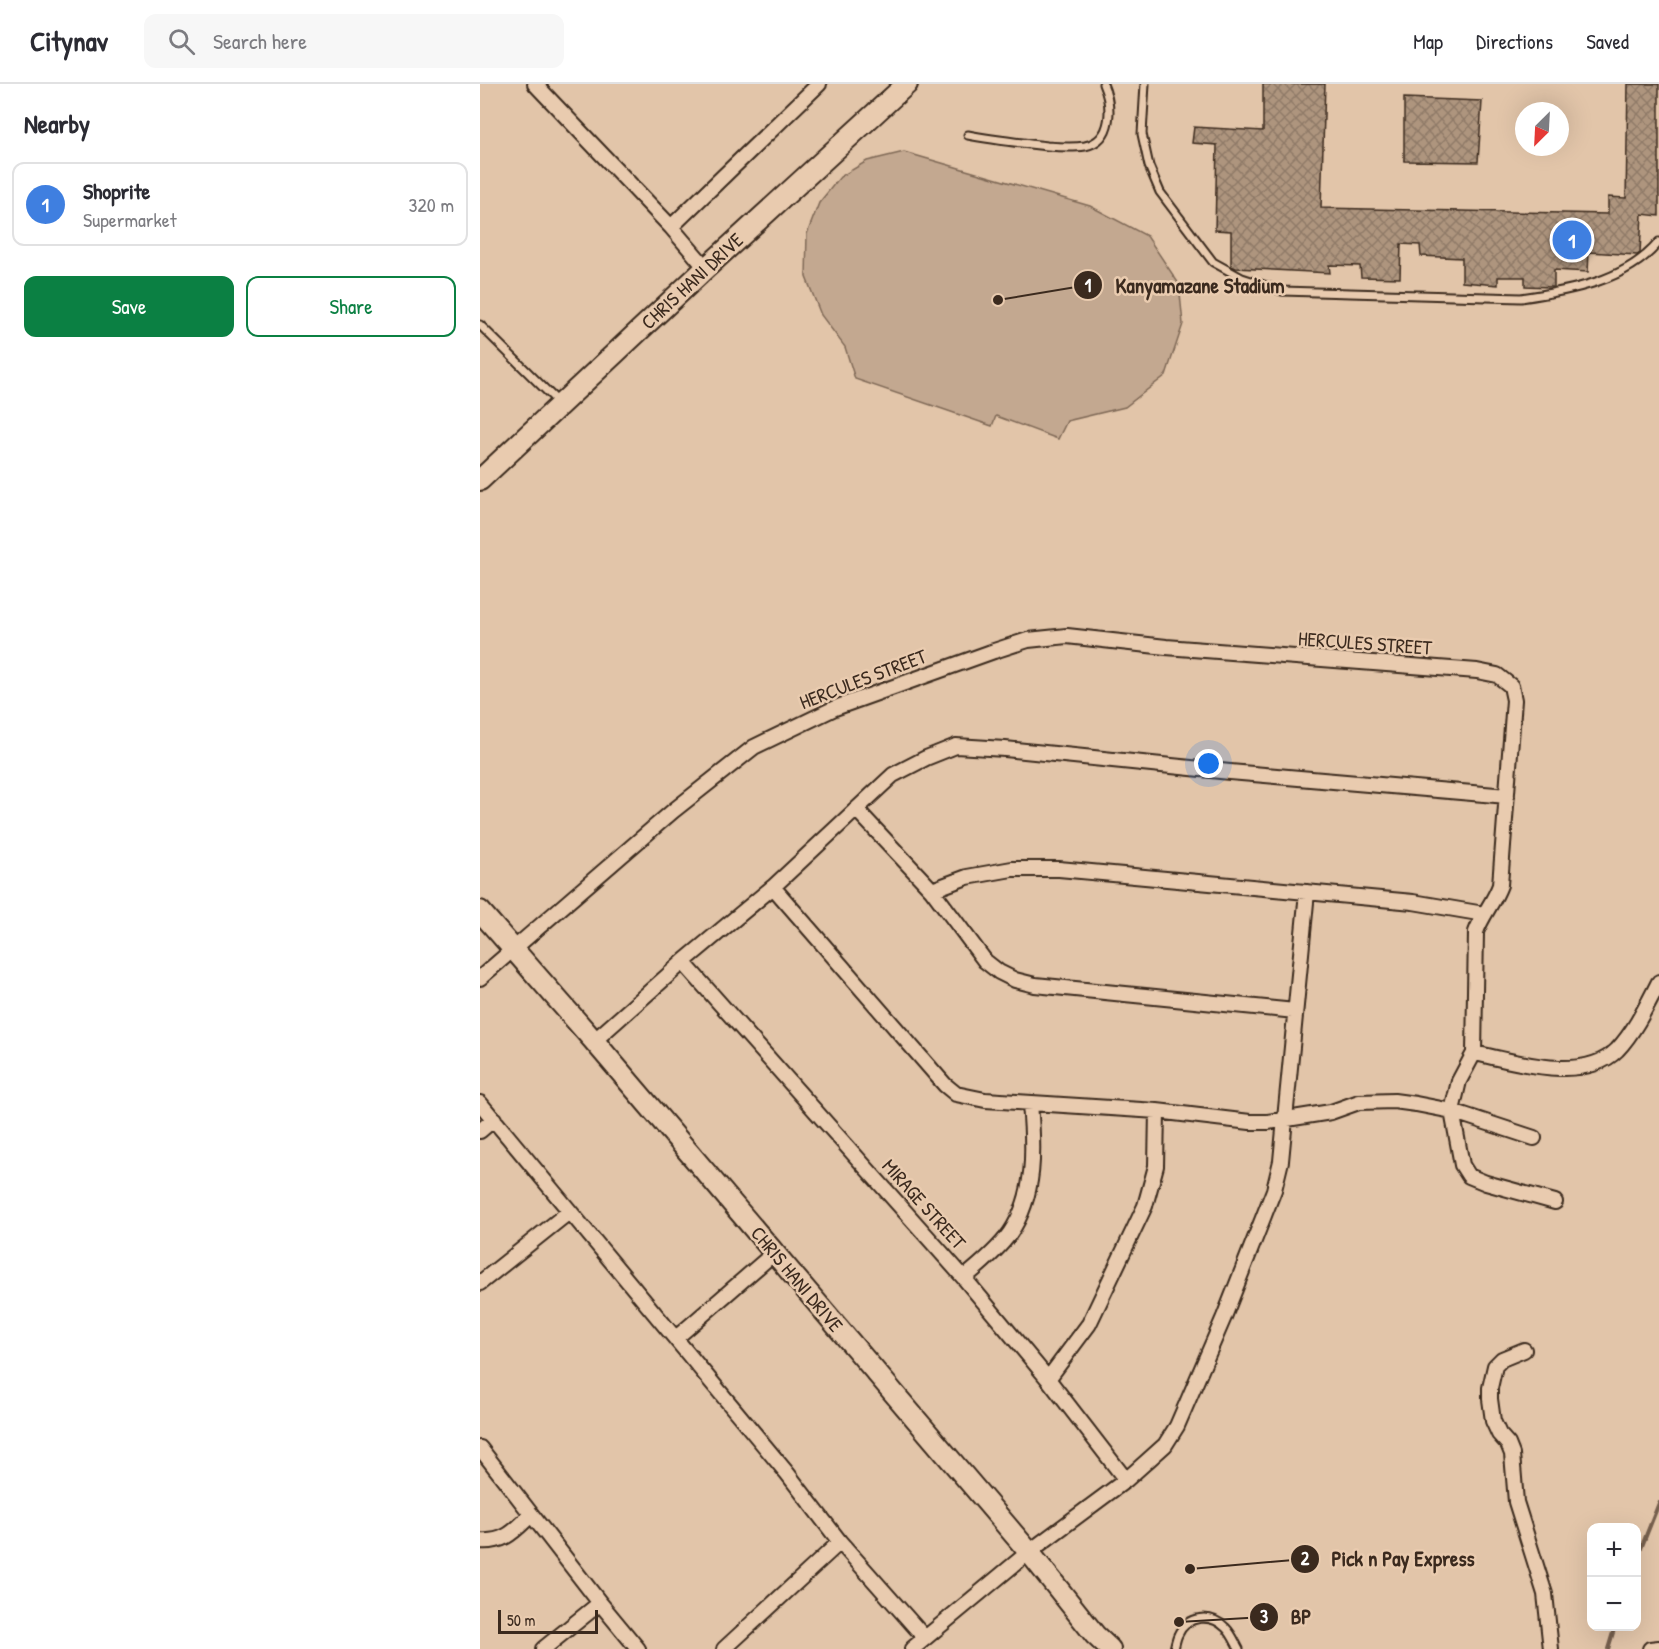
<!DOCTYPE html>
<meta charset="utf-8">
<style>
body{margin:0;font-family:"Patrick Hand",sans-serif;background:#f7f7f7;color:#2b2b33}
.controls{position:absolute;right:18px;bottom:18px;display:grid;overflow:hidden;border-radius:12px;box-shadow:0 6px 24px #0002}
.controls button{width:54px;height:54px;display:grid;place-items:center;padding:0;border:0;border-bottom:2px solid #e1e1e2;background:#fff;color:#2b2b33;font:30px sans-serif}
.compass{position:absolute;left:1035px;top:18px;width:54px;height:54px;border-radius:50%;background:#fff;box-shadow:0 6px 24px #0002;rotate:204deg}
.scale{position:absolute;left:18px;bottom:15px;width:100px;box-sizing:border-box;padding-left:6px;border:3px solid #3b2a1e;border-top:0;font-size:16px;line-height:21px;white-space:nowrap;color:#3b2a1e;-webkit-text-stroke:4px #e9cbaf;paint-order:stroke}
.you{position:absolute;left:729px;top:680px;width:21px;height:21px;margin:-15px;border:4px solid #fff;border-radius:50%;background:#1a73e8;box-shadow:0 0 0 9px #1a73e833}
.badge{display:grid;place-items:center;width:39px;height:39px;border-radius:50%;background:#0b8043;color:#fff;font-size:20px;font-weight:700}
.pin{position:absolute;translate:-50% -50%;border:3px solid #fff;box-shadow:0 2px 6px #0006}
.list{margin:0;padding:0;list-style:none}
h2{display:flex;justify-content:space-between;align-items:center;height:78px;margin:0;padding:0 24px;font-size:26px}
h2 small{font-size:20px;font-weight:400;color:#7c7c81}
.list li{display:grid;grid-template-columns:39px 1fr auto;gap:18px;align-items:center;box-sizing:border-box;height:84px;margin:0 12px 12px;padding:0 12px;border:2px solid #e1e1e2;border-radius:12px}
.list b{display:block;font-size:22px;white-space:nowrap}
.list p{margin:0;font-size:20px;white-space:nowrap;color:#7c7c81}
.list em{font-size:20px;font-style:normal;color:#7c7c81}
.actions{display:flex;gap:12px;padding:18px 24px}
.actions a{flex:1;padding:14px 0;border:2px solid #0b8043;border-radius:12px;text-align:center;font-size:21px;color:#0b8043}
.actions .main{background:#0b8043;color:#fff}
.icon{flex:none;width:33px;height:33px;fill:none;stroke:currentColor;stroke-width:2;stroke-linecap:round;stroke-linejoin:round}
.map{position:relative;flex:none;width:1179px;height:1565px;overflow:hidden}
header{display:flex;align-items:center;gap:36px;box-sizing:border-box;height:84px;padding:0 30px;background:#fff;border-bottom:2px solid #e1e1e2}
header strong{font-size:28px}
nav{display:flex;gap:33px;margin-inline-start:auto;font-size:21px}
.search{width:420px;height:54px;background:#f7f7f7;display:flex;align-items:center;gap:15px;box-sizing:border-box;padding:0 21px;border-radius:12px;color:#7c7c81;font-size:22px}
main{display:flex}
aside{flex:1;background:#fff}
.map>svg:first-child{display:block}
</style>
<header>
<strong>Citynav</strong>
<div class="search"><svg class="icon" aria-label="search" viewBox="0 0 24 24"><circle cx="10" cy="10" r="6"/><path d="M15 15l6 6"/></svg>Search here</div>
<nav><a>Map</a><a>Directions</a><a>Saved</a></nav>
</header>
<main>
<aside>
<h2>Nearby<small></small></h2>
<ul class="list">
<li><span class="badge" style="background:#3f7fe0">1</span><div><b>Shoprite</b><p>Supermarket</p></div><em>320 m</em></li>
</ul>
<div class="actions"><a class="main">Save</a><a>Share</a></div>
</aside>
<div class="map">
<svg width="1179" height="1565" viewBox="0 0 1179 1565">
<defs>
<pattern id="building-cross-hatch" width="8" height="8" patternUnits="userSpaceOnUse" patternTransform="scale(1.5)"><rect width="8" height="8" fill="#ae957e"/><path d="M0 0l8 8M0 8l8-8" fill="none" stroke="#8f7a67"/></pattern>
</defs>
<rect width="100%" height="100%" fill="#e2c5a9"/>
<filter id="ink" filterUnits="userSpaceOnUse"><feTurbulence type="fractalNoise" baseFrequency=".0167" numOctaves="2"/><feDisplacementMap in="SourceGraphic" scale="12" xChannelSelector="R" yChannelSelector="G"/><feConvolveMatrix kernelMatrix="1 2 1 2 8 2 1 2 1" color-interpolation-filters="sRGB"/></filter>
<g filter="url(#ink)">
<path fill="#c3a890" stroke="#7f6957" stroke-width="1.5" d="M424,68l186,54 57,30 32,48 4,40 -17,51 -41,32 -58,14 -9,18 -62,-23 -4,10 -137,-47 -10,-32 -24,-32 -15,-38 1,-43 12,-31 21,-26 27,-16z"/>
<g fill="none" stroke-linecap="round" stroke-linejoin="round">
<path stroke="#745e4d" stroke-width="4" d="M1156,1477l23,-58
M1128,1565l7,-23"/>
</g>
<path fill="url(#building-cross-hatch)" stroke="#3b2a1e" stroke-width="1.5" d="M783,0h62l-4,124 287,6v-17l18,1 2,-114h31v132l-17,-2 -2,39 -3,2 -48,-3 -1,20 -34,-2v17h-4l-25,-1v-9h-27v8l-36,-3v-24l-41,-2 -1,-11 -19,-1 -1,34 -39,-1 -1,-11 -31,-1 1,8 -94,-5 -5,-2v-35l-16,-1 2,-85 -25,-2 2,-16 69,4z
M924,14l78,3 -4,61 -74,-1z"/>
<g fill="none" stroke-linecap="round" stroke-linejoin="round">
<defs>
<path id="lane" d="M665,0l-3,50 7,32 11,26 53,70 29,16 40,13 239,7c48,-7 106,-17 138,-56
M488,51c26,5 53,8 79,11 12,1 26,2 38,0 29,-6 27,-41 18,-62
M0,241l79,78
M694,1565c1,-4 2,-10 4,-14 9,-20 33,-22 48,-7 6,6 9,14 13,21"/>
<path id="street" d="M55,0l136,143 35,41
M191,143l148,-143
M377,726l75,80 53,71 14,11 16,8 20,5 260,26
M293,803l172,198 11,9 29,6 172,11 93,11h18l63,-10 28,-10 35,-1 22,3 36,7 82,27
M452,806l35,-13 45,-8h47l354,33 71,12
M203,878l281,316 84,101 78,101
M0,894l193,-167 81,-64 81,-39 159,-57 34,-11 39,-4 99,11 311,24 20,4 14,11 3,14 -14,185c-6,17 -18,30 -24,47l-2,121 -15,28 -7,30 10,54 7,11 17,7 69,19
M114,957l89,-79 90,-75 120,-112 33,-17 30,-12 49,3 225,23 277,24
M994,969c40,8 109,31 143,-3 18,-19 30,-45 42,-68
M0,1019l307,370 53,69 85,96
M0,1047l14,-12
M484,1194c16,-13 34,-28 46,-45 26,-38 24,-85 20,-129
M0,1199l89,-71
M196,1254l98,-85
M1044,1266l-22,9 -7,7 -5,22v11l3,22 6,13 9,10 4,10 4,48 29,92 6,55
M568,1295l41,-55 56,-118 11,-40 1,-55
M0,1364l120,155 38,46
M0,1457c25,2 34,-10 51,-26
M63,1565l57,-46
M244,1565l116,-107
M432,1565l117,-97 97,-72 39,-35 12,-19 47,-109 50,-127 7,-29 4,-42 22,-227
M1170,1565l9,-1"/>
<path id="secondary" d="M0,396l226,-212 201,-184
M0,827l114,130 435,511 66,83 15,14"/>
</defs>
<use href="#lane" stroke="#3b2a1e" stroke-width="11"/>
<use href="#street" stroke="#3b2a1e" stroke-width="18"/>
<use href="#secondary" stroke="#3b2a1e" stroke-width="24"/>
<use href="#lane" stroke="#e9cbaf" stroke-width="7"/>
<use href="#street" stroke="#e9cbaf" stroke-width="14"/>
<use href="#secondary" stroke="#e9cbaf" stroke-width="20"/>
</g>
</g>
<g text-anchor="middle" stroke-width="5" stroke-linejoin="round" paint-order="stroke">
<g font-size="20" fill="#3b2a1e" stroke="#e9cbaf">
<text transform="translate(212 197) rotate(-43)" y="7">CHRIS HANI DRIVE</text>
<text transform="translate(885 559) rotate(4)" y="7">HERCULES STREET</text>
<text transform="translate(383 595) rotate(-21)" y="7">HERCULES STREET</text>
<text transform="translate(444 1120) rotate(48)" y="7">MIRAGE STREET</text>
<text transform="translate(317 1195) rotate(50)" y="7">CHRIS HANI DRIVE</text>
</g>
</g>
<path fill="none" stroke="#3b2a1e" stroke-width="2" d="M518 216L608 201M710 1485L825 1475M699 1538L784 1533"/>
<g fill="#3b2a1e" stroke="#e9cbaf" stroke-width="2">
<circle cx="518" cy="216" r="6"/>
<circle cx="710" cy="1485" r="6"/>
<circle cx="699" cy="1538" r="6"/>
<circle cx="608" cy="201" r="15"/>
<circle cx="825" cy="1475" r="15"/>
<circle cx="784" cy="1533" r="15"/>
</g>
<g font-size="18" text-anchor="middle" font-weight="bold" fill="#fff">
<text x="608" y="208">1</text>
<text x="825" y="1481">2</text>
<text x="784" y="1539">3</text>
</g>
<g font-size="21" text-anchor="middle" font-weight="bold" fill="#3b2a1e" stroke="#e9cbaf" stroke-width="5" stroke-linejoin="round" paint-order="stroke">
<text x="720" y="209">Kanyamazane Stadium</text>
<text x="923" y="1482">Pick n Pay Express</text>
<text x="821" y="1540">BP</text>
</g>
</svg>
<div class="controls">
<button>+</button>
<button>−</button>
</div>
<svg class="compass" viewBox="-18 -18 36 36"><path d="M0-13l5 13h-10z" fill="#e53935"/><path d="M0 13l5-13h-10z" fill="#7c7c81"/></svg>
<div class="scale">50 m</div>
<div class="you"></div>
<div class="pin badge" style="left:1092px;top:156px;background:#3f7fe0">1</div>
</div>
</main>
